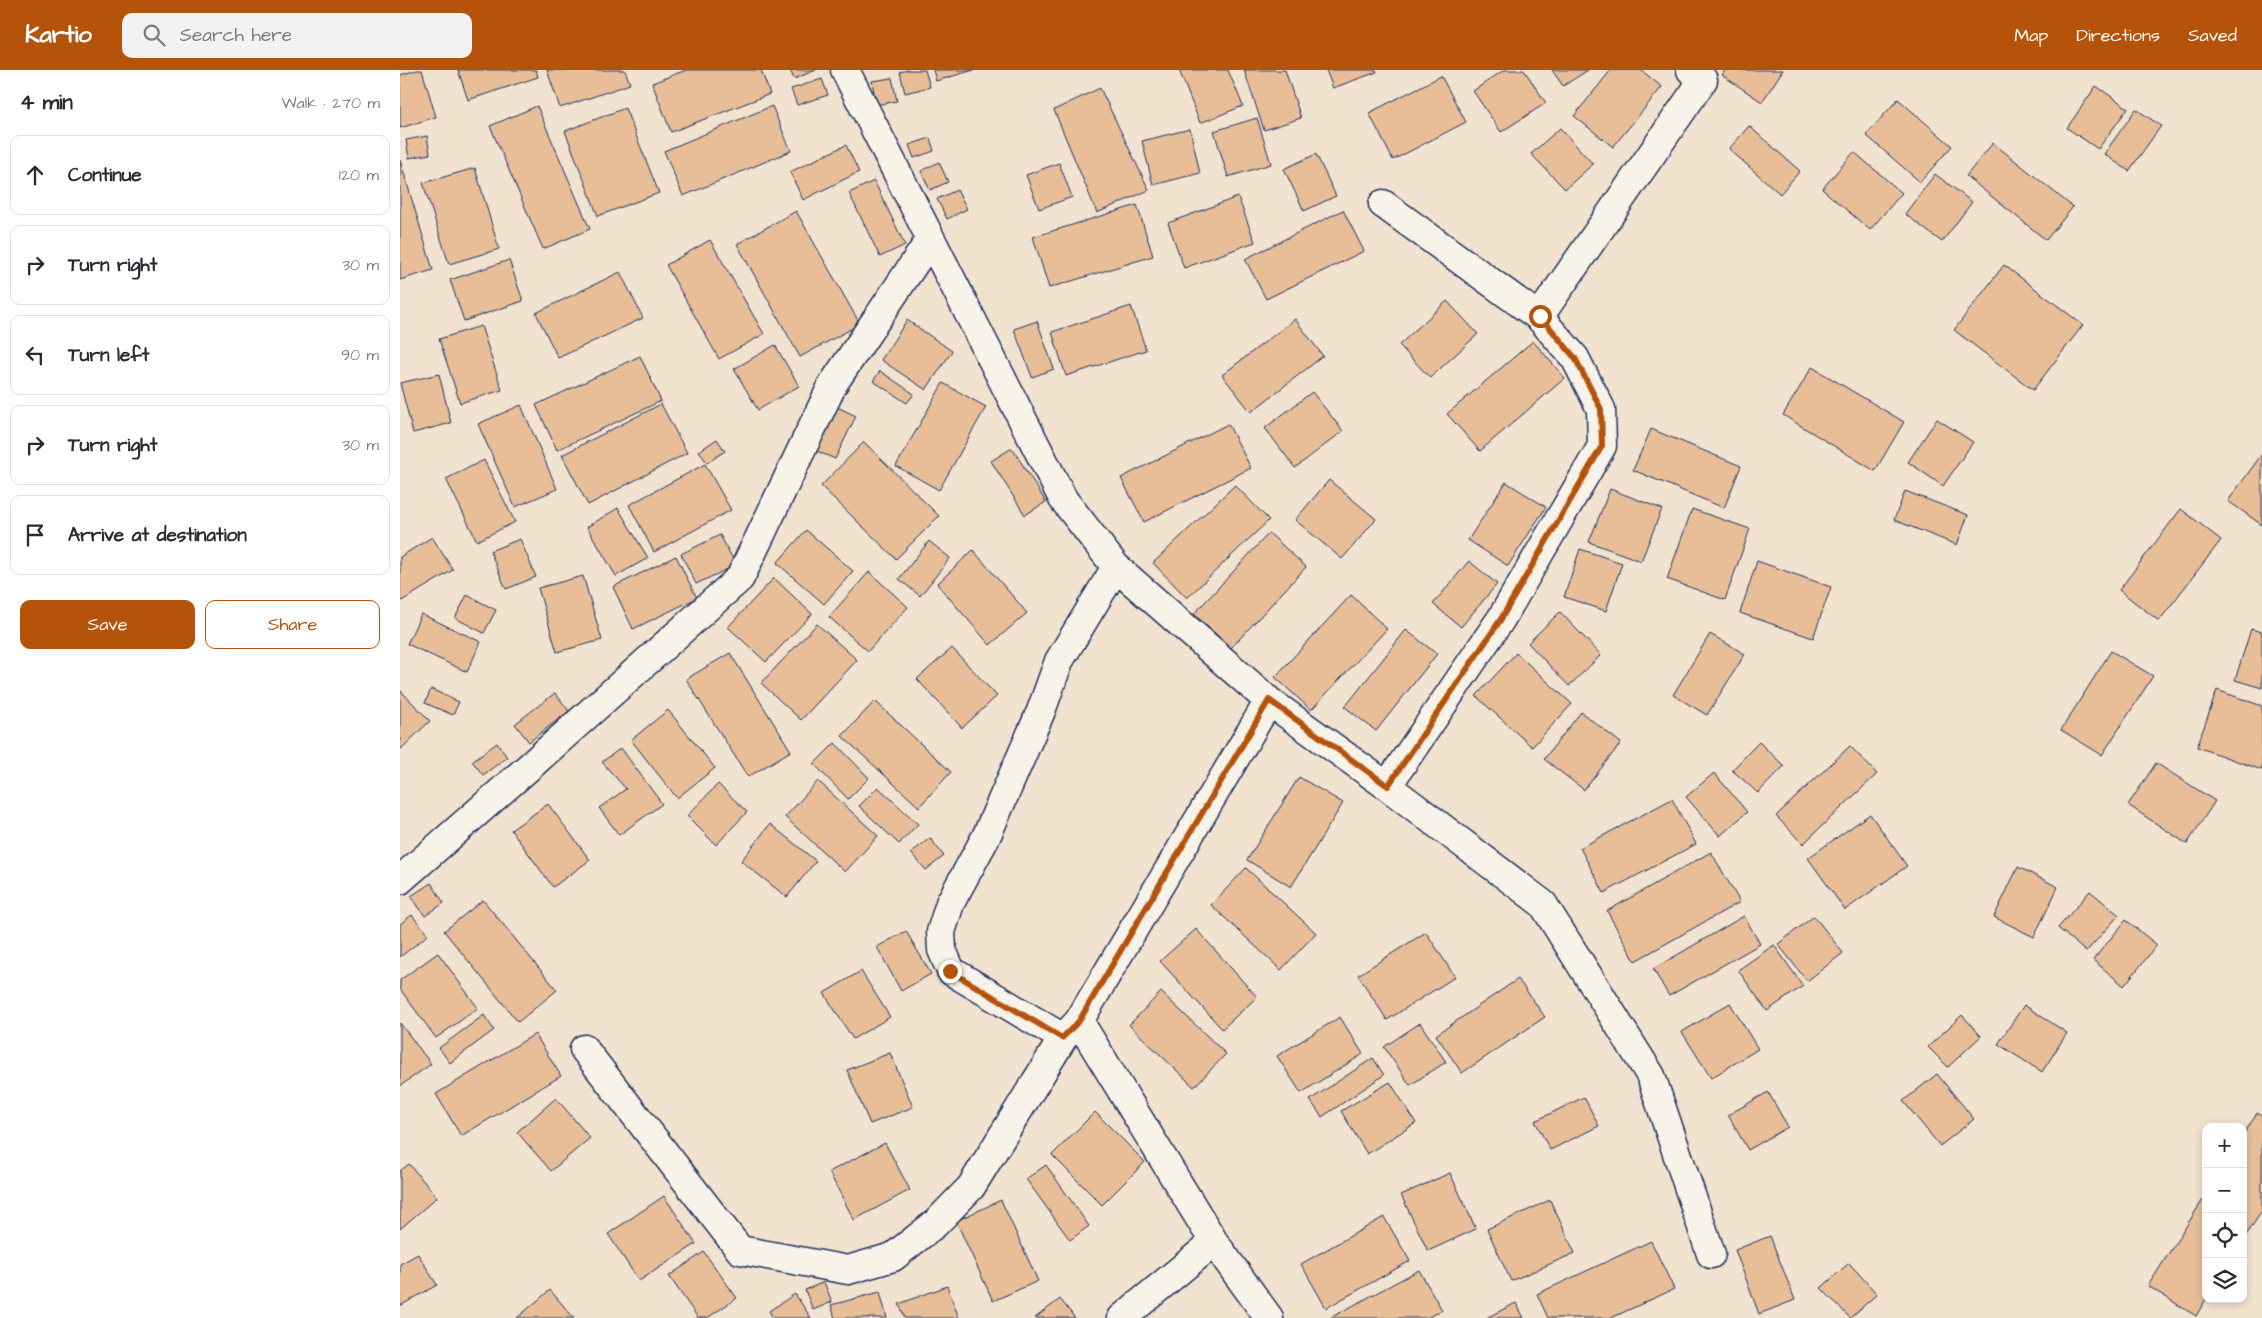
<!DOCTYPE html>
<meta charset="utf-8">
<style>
body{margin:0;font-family:"Architects Daughter",sans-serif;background:#f2f2f3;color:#2b2b33}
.controls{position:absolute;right:15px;bottom:15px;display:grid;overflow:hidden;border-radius:10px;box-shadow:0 2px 8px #0003}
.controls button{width:45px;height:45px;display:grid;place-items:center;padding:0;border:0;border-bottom:1px solid #e1e1e2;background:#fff;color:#2b2b33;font:25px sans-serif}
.stop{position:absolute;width:15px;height:15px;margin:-11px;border:4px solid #b45309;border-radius:50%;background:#fff}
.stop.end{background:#b45309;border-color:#fff;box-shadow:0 1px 5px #0008}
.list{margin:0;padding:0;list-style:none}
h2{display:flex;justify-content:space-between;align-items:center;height:65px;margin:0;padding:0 20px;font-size:21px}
h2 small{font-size:16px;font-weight:400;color:#7c7c81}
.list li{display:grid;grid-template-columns:32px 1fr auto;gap:15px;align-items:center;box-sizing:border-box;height:80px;margin:0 10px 10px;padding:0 10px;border:1px solid #e1e1e2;border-radius:10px}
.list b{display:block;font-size:19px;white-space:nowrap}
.list em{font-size:16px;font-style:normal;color:#7c7c81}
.actions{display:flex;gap:10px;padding:15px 20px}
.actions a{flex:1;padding:11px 0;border:1px solid #b45309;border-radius:10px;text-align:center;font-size:18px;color:#b45309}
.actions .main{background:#b45309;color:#fff}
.icon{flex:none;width:28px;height:28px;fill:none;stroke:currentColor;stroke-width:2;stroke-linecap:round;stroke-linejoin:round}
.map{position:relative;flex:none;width:1862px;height:1248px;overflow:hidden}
header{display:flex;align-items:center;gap:30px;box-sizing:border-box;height:70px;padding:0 25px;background:#b45309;color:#fff}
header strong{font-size:24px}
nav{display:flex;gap:28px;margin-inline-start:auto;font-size:18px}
.search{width:350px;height:45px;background:#f2f2f3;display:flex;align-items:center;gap:12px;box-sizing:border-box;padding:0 18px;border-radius:10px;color:#7c7c81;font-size:19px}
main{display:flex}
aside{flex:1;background:#fff}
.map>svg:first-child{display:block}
</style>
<header>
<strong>Kartio</strong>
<div class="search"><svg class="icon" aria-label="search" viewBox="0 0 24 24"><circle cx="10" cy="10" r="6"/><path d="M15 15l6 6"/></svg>Search here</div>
<nav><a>Map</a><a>Directions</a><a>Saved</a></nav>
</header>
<main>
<aside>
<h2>4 min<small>Walk · 270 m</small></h2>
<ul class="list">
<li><svg class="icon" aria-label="ahead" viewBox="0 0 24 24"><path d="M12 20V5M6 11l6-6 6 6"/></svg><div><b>Continue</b></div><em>120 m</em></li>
<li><svg class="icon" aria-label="right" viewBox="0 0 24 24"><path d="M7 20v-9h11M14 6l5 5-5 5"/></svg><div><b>Turn right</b></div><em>30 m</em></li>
<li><svg class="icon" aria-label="left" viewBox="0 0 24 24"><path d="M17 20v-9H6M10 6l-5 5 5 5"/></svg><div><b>Turn left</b></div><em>90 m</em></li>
<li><svg class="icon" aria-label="right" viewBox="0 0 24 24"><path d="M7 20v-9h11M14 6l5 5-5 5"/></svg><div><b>Turn right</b></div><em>30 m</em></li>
<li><svg class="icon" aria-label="arrive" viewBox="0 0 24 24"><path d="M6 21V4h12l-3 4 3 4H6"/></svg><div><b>Arrive at destination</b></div></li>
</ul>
<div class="actions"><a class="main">Save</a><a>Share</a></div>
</aside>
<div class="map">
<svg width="1862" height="1248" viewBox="0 0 1862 1248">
<rect width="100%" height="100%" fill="#f2e3d0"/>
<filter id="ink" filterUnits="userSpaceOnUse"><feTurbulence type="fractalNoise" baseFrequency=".02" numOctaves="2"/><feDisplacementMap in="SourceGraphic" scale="10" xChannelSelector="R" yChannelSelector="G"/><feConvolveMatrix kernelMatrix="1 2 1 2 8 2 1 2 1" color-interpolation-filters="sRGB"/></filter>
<g filter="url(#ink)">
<path fill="#e8be98" stroke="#1b2f5e" d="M17,0h5l14,47 -36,11v-53z
M58,0h78l2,7 -70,23z
M147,0h78l5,14 -70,24z
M286,0h75l9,24 -99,38 -19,-49z
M390,0h26l-22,9z
M508,0h17l5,17 -25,6 -5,-21z
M533,0h41l-38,11z
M779,0h49l15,36 -43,17z
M844,0h41l16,48 -37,12z
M926,0h50l1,2 -44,16z
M1104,0h20l22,33 -45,29 -28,-41z
M1152,0h36l-25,16z
M1211,0h30l21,17 -49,60 -39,-31z
M1325,0h58l-21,32 -40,-27z
M1041,6l25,46 -73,38 -24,-47z
M492,8l5,23 -21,4 -4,-24z
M422,9l6,16 -31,10 -6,-16z
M1696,16l32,22 -30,41 -31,-21z
M700,18l49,102 -52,23 -43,-103z
M1498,29l54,47 -32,36 -54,-47z
M137,36l53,123 -47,20 -53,-123z
M372,36l19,45 -108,45 -19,-45z
M225,38l34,85 -61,23 -33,-85z
M1736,39l25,17 -32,45 -25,-17z
M857,48l14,46 -43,13 -14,-46z
M1349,56l51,45 -20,23 -51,-45z
M1160,58l33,36 -28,25 -34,-35z
M790,59l10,44 -47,12 -11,-44z
M27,66l3,18 -21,4 -3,-18z
M530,68l4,13 -20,7 -5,-13z
M1593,73l80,64 -27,33 -80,-64z
M446,75l13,27 -56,28 -13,-28z
M1454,82l48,41 -32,37 -48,-41z
M916,84l20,42 -32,15 -20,-42z
M0,90l33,110 -33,10z
M539,92l9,20 -18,8 -9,-19z
M659,93l13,34 -33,12 -13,-34z
M75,98l24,81 -50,15 -26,-81z
M1535,104l37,28 -30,40 -37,-28z
M474,111l31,64 -25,12 -31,-64z
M557,120l10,19 -20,10 -10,-20z
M838,127l17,45 -71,26 -16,-45z
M737,135l16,51 -104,32 -16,-51z
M943,140l21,41 -98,48 -21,-40z
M396,141l64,113 -60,33 -63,-113z
M310,170l54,94 -45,25 -53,-94z
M109,190l14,41 -59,20 -14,-41z
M1604,195l79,60 -50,65 -79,-60z
M220,202l23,46 -85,40 -22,-45z
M1047,231l31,33 -48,44 -31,-33z
M731,236l15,44 -80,26 -14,-44z
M895,249l28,37 -72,56 -29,-37z
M507,250l45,31 -26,39 -45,-30z
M637,251l17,48 -22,8 -18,-48z
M81,256l21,64 -42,13 -21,-64z
M1133,271l32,37 -85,73 -33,-37z
M375,275l24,41 -41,24 -24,-41z
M240,286l21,45 -104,49 -21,-45z
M1412,297l92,55 -29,49 -92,-56z
M480,301l34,23 -7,9 -34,-22z
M39,304l12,49 -38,10 -13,-50z
M543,313l43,24 -47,83 -43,-24z
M912,322l31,39 -48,37 -30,-40z
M261,334l26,49 -99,52 -26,-50z
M121,335l36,84 -42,18 -37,-83z
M433,335l23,11 -21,43 -23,-10z
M1537,349l36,23 -30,44 -35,-24z
M828,354l23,44 -107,54 -23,-44z
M1251,359l90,37 -17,42 -91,-38z
M317,369l8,12 -18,12 -8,-12z
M464,372l75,74 -43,43 -75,-73z
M612,378l34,54 -21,13 -34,-54z
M1862,384v71l-34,-24z
M84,390l31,62 -38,19 -31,-62z
M305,394l26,46 -77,42 -25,-47z
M929,410l47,39 -34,40 -47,-39z
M1106,412l40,25 -38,59 -40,-26z
M835,415l34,35 -82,78 -34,-35z
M1210,419l52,20 -21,52 -52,-19z
M1505,421l63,24 -11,30 -63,-25z
M218,438l30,50 -32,18 -29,-49z
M1292,439l58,20 -25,71 -58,-21z
M1781,439l40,31 -62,81 -40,-31z
M406,460l47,41 -29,33 -47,-41z
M869,463l37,34 -75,81 -37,-34z
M320,465l16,30 -40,19 -15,-30z
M32,467l21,33 -53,32v-45z
M120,469l16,38 -30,12 -16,-38z
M529,471l21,17 -30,38 -21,-17z
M1180,479l42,14 -16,48 -42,-14z
M573,480l54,63 -37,32 -53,-61z
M276,486l21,42 -64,31 -20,-42z
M1069,491l28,23 -36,43 -28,-23z
M1357,491l74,26 -18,51 -73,-25z
M469,502l39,35 -40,44 -39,-34z
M183,506l19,64 -45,12 -19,-64z
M374,508l38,36 -46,48 -38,-35z
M67,525l29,15 -12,23 -29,-15z
M951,525l36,34 -76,81 -36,-33z
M1160,542l41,43 -32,31 -41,-43z
M21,544l60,28 -14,30 -60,-28z
M417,554l40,36 -56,60 -40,-37z
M1851,559l11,3v56l-27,-8z
M1006,560l31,24 -61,77 -31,-24z
M1310,564l35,20 -38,61 -34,-20z
M552,578l45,48 -35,32 -45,-49z
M1711,581l42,25 -51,79 -41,-25z
M330,583l61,98 -43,26 -62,-98z
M1116,583l56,51 -40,43 -56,-51z
M31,619l28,13 -6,13 -28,-12z
M0,620l30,31 -30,29z
M1817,620l45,16v64l-65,-23z
M155,623l14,18 -40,31 -14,-18z
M475,631l76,71 -32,35 -77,-71z
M268,640l47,58 -38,30 -46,-58z
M1181,642l40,31 -37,47 -40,-31z
M1359,672l25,24 -26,27 -26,-23z
M97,673l10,14 -24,18 -11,-14z
M435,673l34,35 -21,21 -34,-35z
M1450,676l27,28 -74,70 -27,-28z
M221,678l41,56 -43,31 -20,-27 27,-19 -24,-27z
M1756,693l59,38 -28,43 -59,-39z
M1314,703l33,39 -27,24 -34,-39z
M899,707l44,26 -52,84 -44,-27z
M418,711l60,55 -33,36 -60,-55z
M318,714l29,28 -31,33 -29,-29z
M478,717l40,37 -19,20 -40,-38z
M1272,729l24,45 -92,49 -24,-45z
M148,734l42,56 -37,27 -42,-57z
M1470,744l37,52 -62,44 -37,-52z
M370,754l46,37 -29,36 -46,-36z
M530,768l14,18 -18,14 -15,-17z
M1311,782l29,50 -105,59 -28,-50z
M1618,797l40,20 -24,50 -40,-20z
M846,798l70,65 -35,37 -70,-65z
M31,813l13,20 -19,13 -14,-20z
M1690,821l29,24 -33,37 -28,-24z
M83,830l74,90 -39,32 -74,-91z
M12,845l16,20 -28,22v-33z
M1344,846l16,28 -91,52 -16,-27z
M1414,846l29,37 -36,28 -29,-37z
M1726,850l31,25 -33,41 -31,-26z
M796,859l61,68 -35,32 -62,-68z
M506,861l25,43 -30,17 -24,-44z
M1026,862l29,45 -68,43 -29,-45z
M1374,875l29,41 -36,25 -29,-41z
M38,883l40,55 -42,30 -36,-49v-9z
M461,901l29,46 -37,22 -29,-46z
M1118,909l27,38 -83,56 -26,-38z
M761,922l65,62 -32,33 -65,-62z
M1330,933l28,46 -47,29 -29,-46z
M1624,935l43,28 -25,39 -44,-28z
M84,945l10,15 -44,33 -11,-15z
M1562,945l19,21 -33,31 -20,-20z
M940,947l23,37 -62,39 -24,-37z
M0,953l31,41 -31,22z
M1020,953l26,39 -36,23 -26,-38z
M135,964l26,42 -100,60 -25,-42z
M490,983l23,54 -43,17 -23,-54z
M973,988l11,17 -62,42 -12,-17z
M1537,1004l37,45 -34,27 -37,-45z
M990,1012l26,41 -49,31 -26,-43z
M1368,1022l20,35 -40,23 -20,-35z
M1184,1027l15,29 -49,24 -15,-29z
M156,1028l34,40 -39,33 -34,-39z
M695,1042l50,50 -43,43 -50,-50z
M1857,1043l5,3v95l-19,29v-105z
M485,1073l25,47 -56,30 -25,-48z
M9,1094l28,33 -37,32v-58z
M646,1095l43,61 -19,14 -44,-61z
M1050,1103l26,56 -48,22 -27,-56z
M1806,1125v104l-10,17 -48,-30z
M264,1126l32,48 -57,37 -31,-47z
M601,1130l37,81 -45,20 -37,-80z
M1150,1130l25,53 -64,28 -24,-52z
M984,1147l26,44 -84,47 -25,-44z
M1370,1166l25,64 -36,14 -24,-64z
M1251,1171l23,48 -63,29h-63l-11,-24z
M304,1182l33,46 -30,20h-9l-29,-42z
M18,1184l19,31 -37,21v-42z
M1449,1193l28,31 -27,24 -29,-30z
M1019,1200l23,40 -15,8h-97z
M424,1212l8,20 -19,8 -8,-20z
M547,1216l12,32h-54l-6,-14z
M150,1220l24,28h-57z
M480,1222l7,26h-52l-4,-13z
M395,1224l16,24h-38l-4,-7z
M660,1229l15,19h-40z
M1116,1233l8,15h-38z"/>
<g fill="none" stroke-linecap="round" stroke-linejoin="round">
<defs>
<path id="minor" d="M445,0l218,429 53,68 153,134 118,85 156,118 108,172 60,178
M983,134l156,113 36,41 26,51 1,37 -101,173 -114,167
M1139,247l164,-237 -12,-10
M0,810l129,-113 211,-189 93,-194 97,-144
M679,951l135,221 55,76
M663,968l-112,-67 -9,-21 -1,-18 9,-29 36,-66 55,-126 18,-50 57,-94
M184,979l156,201 108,20 45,-13 43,-34 35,-36 92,-149 16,-17 190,-320
M722,1248l92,-76"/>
</defs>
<use href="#minor" stroke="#1b2f5e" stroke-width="31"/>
<use href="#minor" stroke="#f7f3e8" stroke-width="28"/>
</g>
</g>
<g fill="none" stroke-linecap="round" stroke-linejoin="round" filter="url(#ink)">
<path stroke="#b45309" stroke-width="6" d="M550,901l112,67 17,-17 190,-321 119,86 113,-167 101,-173 -1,-37 -26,-51 -35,-42"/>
</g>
</svg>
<div class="controls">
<button>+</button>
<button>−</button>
<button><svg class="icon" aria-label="locate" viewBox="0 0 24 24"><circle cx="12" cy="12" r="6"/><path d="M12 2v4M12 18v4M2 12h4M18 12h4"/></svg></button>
<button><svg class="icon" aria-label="layers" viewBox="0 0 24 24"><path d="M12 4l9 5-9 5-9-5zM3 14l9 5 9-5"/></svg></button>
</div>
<div class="stop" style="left:1140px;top:246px"></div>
<div class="stop end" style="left:550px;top:901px"></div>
</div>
</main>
